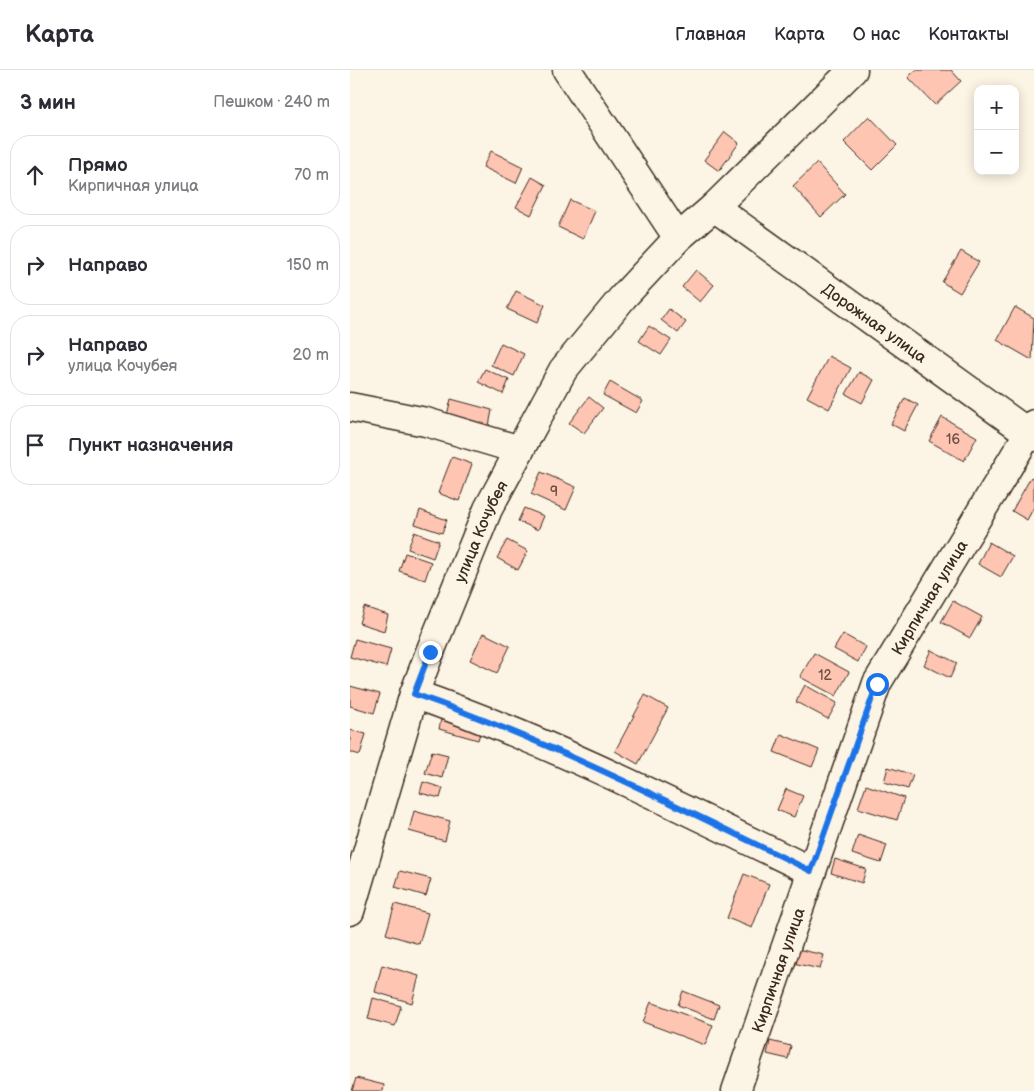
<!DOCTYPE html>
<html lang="ru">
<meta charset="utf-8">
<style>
body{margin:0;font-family:"Balsamiq Sans",sans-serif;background:#f7f7f7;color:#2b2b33}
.controls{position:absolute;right:15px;top:15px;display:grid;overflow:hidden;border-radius:10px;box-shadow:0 2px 12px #0003}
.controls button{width:45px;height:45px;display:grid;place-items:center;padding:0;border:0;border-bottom:1px solid #e1e1e2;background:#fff;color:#2b2b33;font:25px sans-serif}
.stop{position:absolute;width:15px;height:15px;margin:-11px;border:4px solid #1a73e8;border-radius:50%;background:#fff}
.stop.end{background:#1a73e8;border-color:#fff;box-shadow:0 1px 5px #0008}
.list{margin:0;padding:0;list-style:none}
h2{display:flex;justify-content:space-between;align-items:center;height:65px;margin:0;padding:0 20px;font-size:21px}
h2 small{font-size:16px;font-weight:400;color:#7c7c81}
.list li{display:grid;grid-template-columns:32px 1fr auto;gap:15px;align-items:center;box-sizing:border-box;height:80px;margin:0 10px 10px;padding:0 10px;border:1px solid #e1e1e2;border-radius:20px}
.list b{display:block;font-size:19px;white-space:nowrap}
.list p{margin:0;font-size:16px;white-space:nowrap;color:#7c7c81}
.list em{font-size:16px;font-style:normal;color:#7c7c81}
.icon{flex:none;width:28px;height:28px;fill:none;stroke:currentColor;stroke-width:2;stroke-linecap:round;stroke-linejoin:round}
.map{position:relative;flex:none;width:684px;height:1021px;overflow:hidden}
header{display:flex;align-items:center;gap:30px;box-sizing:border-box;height:70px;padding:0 25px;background:#fff;border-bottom:1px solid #e1e1e2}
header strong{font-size:24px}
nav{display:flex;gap:28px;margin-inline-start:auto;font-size:18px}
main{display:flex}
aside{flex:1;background:#fff}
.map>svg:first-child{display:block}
</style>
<header>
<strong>Карта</strong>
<nav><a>Главная</a><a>Карта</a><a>О нас</a><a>Контакты</a></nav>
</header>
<main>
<aside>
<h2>3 мин<small>Пешком · 240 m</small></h2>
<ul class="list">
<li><svg class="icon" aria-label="ahead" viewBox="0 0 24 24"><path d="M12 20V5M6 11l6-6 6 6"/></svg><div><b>Прямо</b><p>Кирпичная улица</p></div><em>70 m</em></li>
<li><svg class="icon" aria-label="right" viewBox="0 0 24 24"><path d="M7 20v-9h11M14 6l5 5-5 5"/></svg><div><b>Направо</b></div><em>150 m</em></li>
<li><svg class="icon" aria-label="right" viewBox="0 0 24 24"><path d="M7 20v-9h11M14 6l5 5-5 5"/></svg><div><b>Направо</b><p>улица Кочубея</p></div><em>20 m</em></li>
<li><svg class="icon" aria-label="arrive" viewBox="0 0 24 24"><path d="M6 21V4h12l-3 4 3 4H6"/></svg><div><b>Пункт назначения</b></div></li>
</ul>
</aside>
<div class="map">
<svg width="684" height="1021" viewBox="0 0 684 1021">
<rect width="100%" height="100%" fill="#fcf5e5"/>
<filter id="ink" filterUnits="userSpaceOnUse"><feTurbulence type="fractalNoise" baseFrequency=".02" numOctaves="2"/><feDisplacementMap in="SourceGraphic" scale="10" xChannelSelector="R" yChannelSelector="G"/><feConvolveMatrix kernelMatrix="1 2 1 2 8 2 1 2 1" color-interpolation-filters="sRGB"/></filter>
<g filter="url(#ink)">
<path fill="#fec5b3" stroke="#3b2a1e" d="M566,0h35l10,11 -26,24 -27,-28z
M519,46l28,29 -25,25 -28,-28z
M375,62l14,11 -20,28 -15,-11z
M141,81l32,16 -7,16 -33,-16z
M467,93l28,31 -24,23 -28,-31z
M182,107l14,8 -15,30 -15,-8z
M220,130l25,11 -12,28 -25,-12z
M611,181l18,11 -19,31 -18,-11z
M346,200l18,15 -14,17 -18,-15z
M166,221l29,14 -8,18 -30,-14z
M665,237l19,11 -2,42 -35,-20z
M319,239l17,13 -8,11 -17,-13z
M299,256l22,14 -10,15 -22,-14z
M151,273l23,11 -10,22 -23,-11z
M479,286l22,12 -22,41 -22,-12z
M135,299l24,11 -6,14 -25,-12z
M509,302l15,8 -12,23 -16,-9z
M260,312l33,19 -7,12 -33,-18z
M239,327l14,11 -19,25 -15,-10z
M555,328l13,7 -14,26 -13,-7z
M101,329l41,11 -3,16 -42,-11z
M592,347l35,20 -13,24 -35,-20z
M102,387l20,7 -13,37 -21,-8z
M191,402l35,15 -10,23 -35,-16z
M681,407l3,2v28l-7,13 -15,-9z
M174,438l20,8 -6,14 -20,-9z
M70,440l27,10 -5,13 -27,-9z
M64,462l25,9 -6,17 -25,-9z
M157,470l21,11 -10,19 -21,-12z
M639,472l24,14 -12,21 -23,-13z
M55,483l26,9 -6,18 -26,-9z
M603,531l29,16 -12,21 -29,-16z
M14,537l24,8 -4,16 -25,-8z
M133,563l27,13 -13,27 -27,-13z
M493,564l23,13 -8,15 -24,-13z
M5,569l36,10 -5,18 -36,-10z
M581,580l26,13 -7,15 -26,-13z
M464,583l35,19 -13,24 -36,-19z
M455,615l32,18 -9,16 -32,-17z
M0,616l30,8 -6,19 -24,-7z
M295,625l23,13 -30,56 -23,-13z
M92,645l40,11 -4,14 -39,-11z
M0,660l16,4 -6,21 -10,-3z
M431,664l38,16 -7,17 -38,-15z
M82,681l16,4 -6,23 -17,-5z
M538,697l25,8 -5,14 -24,-7z
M73,712l20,6 -3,10 -20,-5z
M516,715l38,13 -7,22 -39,-12z
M436,719l17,7 -9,21 -17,-7z
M64,741l36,10 -5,20 -36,-10z
M508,765l29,10 -6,18 -29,-9z
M485,789l31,10 -4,14 -31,-10z
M50,801l31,8 -5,17 -31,-9z
M394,804l25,10 -17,44 -25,-10z
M45,834l33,9 -9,31 -33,-10z
M447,879l27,6 -4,14 -27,-6z
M32,895l37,11 -7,27 -37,-11z
M333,921l36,14 -5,14 -36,-14z
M23,928l28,8 -6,20 -27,-7z
M301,932l62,23 -8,20 -62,-23z
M420,971l21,5 -3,13 -21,-5z
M6,1008l28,7 -1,6h-31z"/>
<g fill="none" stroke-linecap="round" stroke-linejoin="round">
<defs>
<g id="minor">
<path d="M217,0l111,168"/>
<path id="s1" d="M364,137l320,230"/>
<path d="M0,337l76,15 94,28"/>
<path d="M64,624c138,48 267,114 397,177"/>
<path id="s2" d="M0,841l64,-217 16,-42 58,-143 75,-139 60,-73 55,-59 36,-31 139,-137"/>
<path id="s3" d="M386,1021l141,-408 157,-259"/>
</g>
</defs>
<use href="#minor" stroke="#3b2a1e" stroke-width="31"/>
<use href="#minor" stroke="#fcf5e5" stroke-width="28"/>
</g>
</g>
<g fill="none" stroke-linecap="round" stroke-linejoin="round" filter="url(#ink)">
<path stroke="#1a73e8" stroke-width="6" d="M80,582l-16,42c138,48 267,114 397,177l66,-187"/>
</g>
<g text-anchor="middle" stroke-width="4.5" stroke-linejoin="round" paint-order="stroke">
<g font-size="14" fill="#6c5143">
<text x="603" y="374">16</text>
<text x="204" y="426">9</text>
<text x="475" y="610">12</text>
</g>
<g font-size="16" fill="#3b2a1e" stroke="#fcf5e5">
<text dy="6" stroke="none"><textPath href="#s1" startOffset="198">Дорожная улица</textPath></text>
<text dy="6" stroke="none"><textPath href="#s2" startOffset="402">улица Кочубея</textPath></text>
<text dy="6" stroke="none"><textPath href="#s3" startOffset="532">Кирпичная улица</textPath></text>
<text dy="6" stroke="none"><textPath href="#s3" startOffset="128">Кирпичная улица</textPath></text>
</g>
</g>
</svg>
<div class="controls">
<button>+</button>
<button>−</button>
</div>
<div class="stop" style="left:527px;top:614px"></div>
<div class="stop end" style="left:80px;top:582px"></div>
</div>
</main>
